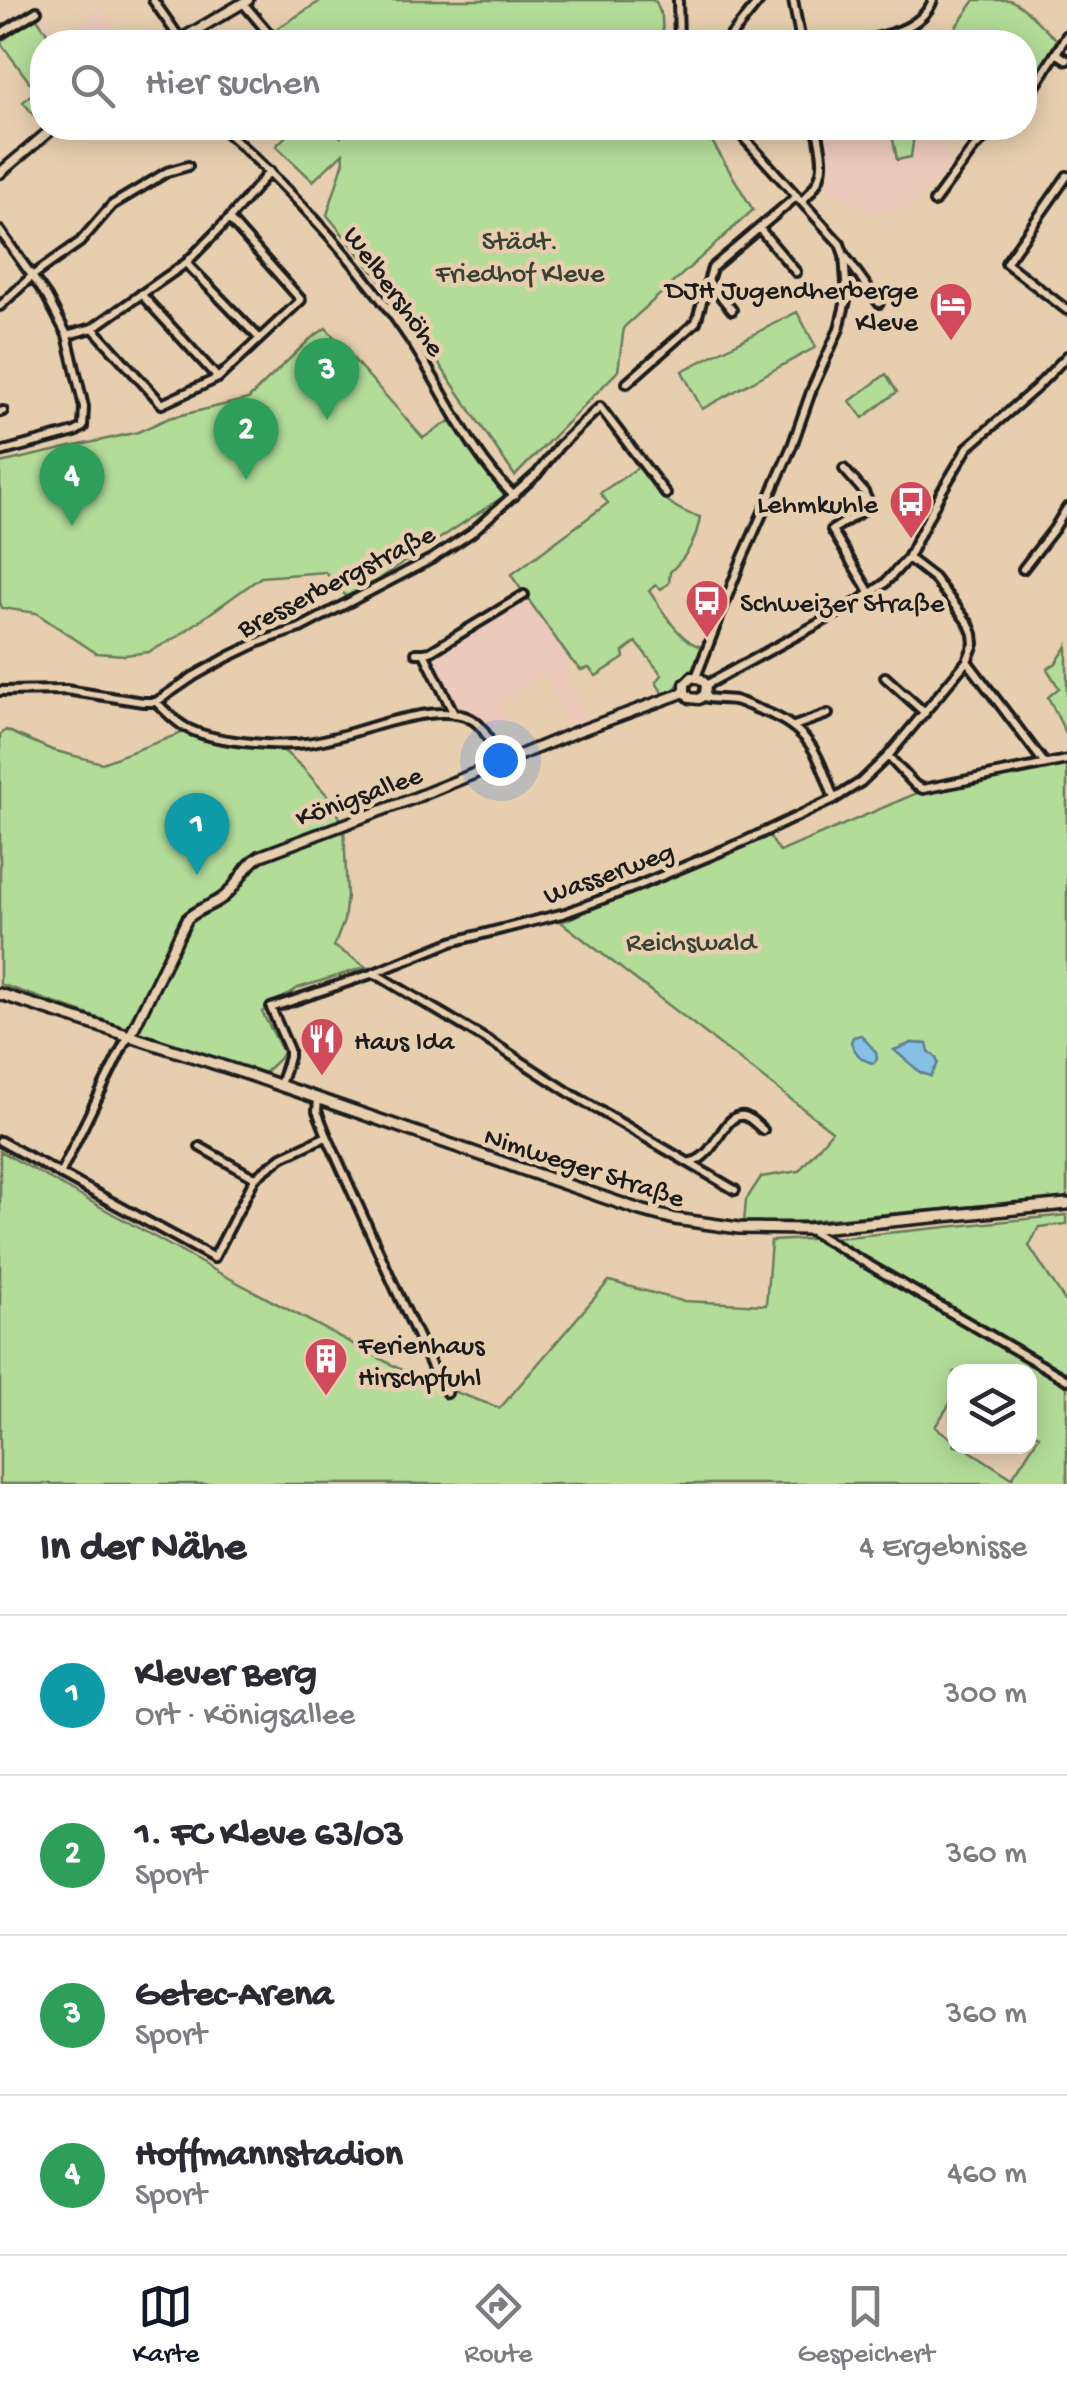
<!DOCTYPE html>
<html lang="de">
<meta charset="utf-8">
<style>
body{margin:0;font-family:"Gochi Hand",sans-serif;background:#f7f7f7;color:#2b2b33}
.controls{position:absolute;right:30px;bottom:30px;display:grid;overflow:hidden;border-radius:20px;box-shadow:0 5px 25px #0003}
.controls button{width:90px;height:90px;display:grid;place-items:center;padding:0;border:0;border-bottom:2px solid #e1e1e2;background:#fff;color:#2b2b33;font:50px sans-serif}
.you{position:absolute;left:500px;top:760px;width:35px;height:35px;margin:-25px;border:8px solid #fff;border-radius:50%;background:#1a73e8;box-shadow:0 0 0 15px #1a73e833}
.badge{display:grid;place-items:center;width:65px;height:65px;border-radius:50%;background:#111827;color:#fff;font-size:32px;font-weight:700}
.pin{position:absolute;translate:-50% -82px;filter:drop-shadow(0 2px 5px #0008)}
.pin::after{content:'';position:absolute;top:52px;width:35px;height:30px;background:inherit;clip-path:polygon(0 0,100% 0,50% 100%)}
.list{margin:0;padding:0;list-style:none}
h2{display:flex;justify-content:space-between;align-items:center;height:130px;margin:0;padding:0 40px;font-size:42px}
h2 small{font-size:32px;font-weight:400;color:#7c7c81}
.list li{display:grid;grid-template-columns:65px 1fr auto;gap:30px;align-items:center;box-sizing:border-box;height:160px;padding:0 40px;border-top:2px solid #e1e1e2}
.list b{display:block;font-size:38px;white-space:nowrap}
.list p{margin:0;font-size:32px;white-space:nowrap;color:#7c7c81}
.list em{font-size:32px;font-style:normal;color:#7c7c81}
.icon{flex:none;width:55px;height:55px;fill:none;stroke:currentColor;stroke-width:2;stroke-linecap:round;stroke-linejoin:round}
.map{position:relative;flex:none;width:1067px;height:1484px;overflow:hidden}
.search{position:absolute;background:#fff;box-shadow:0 5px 25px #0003;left:30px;right:30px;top:30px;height:110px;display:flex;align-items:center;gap:25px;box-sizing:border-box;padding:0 35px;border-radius:40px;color:#7c7c81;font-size:38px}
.sheet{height:770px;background:#fff}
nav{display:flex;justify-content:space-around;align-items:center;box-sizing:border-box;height:140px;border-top:2px solid #e1e1e2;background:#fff;font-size:28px;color:#7c7c81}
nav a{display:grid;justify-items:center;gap:5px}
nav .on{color:#111827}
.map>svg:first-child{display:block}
</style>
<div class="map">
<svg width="1067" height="1484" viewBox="0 0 1067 1484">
<rect width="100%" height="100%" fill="#e7ceaf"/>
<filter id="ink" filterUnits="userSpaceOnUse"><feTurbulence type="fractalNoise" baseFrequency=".01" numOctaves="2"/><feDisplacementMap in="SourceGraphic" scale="20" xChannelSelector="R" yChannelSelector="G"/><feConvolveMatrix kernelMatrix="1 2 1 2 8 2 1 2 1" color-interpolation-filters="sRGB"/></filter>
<g filter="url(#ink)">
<path fill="#ebc9bb" d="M102,8l23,34h-72l-17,-25 6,-4 18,25z
M824,128h121l6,37 -48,49 -5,-6 -22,6 -51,-27 5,-15z
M528,595l43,65 -7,6 23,54 -19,8 -22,-53 -47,27 10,16 -19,10 -14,-16 -20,-5 -23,-46v-3z"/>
<path fill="#b3dc99" stroke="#687c5a" stroke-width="2.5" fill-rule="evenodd" d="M322,0h330l4,2 6,15 1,25h-373l-12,-14z
M975,0c10,0 24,0 34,0 19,6 34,32 53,43l-32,49 -5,-6 -1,-44h-79z
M36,17l17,25h-11v83l-19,-23 13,-11 -36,-49z
M290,128h46l5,10 -1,-10h364l49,82 -129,117 -6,44 -103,105 -126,-186 -62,-75 17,-54 -1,-8 -30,28 -37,-35 13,-13z
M898,128h17l-4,29 -14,3 -6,-31z
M797,312l19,35 -114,62 -20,-38z
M326,328l97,110 27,-17 54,75 -130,86 -28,14 -21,-24 -64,5 -84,60 -28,15 -24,3 -29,-2 -60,-40 -34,-5 -2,-6v-139l138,-31 31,-14 79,-19 62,-60z
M886,374l11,18 -34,26 -13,-17z
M639,467c18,24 31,43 61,50 -4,24 -13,39 -30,55l-1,11 -8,6 -6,-4 -6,6c14,19 30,51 53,56l-7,24c-16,5 -14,18 -31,25l-8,-14 6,-7 -26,-33 -13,10 1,6 -28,18 -7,-8 -8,2 -10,-10 -60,-85 97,-72 -8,-10z
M1067,646v90l-19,-39 11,-9 -12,-19 9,-6z
M6,730l46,20 50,13 82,-31 28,10 72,9 18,16 32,36 10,26 3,67 -3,25 -10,25 32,21 -68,21 -36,24 21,40 -4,7 -17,16 -262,-91v-249z
M1067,763v435l-259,23 -64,2 2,-23 15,-23 38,-6 33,-40 -271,-209 208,-86 11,16 137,-59zM912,1043l14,1 4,32 -9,-4 -26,-22z
M0,1151l212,118 207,110 81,29 109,-127 73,20 84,4 5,-64 76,-4 220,-22v9l-28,3 -10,19 38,58v180h-1067zM954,1372h76v57l9,7 -27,42 -48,-31 -10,-1v-6l-19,-13 19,-30z"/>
<path fill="#86c1e5" stroke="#5c7f95" stroke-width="2.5" d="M861,1035l15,17 1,7 -3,4c-13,-2 -19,-10 -23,-21l2,-5z
M912,1043l15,1 2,8 7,5 2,6 -7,13 -10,-3 -27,-23z"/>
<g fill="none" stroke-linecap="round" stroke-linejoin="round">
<defs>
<path id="minor" d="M153,0l28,40
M678,0l1,42
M793,0l8,42
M243,3l33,39
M198,30l10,12
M0,34l37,-23
M726,42l34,-42
M856,42c28,-5 66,-13 77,-42
M1056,53l11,-18
M1024,98l10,-10 22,-35 11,7
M222,128c72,64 137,135 191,216 33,51 56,108 101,152
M1067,176l-61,87 61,47
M802,201c27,-25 21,-41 15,-73
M934,202l39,-53 22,-21
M759,228l37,44
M0,231l47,66 20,38 17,72 -1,20 -8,5 -75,20
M845,256l34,47
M186,263l73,75
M709,282l23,28
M141,294l77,84
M0,306l32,-30 48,-34 32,-37 55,-33 21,-6
M93,328l69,76 56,-26 83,-78 -72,-81
M67,335l26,-7 93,-65 43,-44 41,-48
M627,383l69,-61 16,-54 85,-72
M0,412l3,-1
M844,469l20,23 6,14 -38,24 38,63
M908,558l26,20 35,46 4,10 1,10 -7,17 78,103
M1023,569l31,-40 13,-21
M416,653h8l30,61
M424,653l6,-1 94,-57
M696,677l44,-113 52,-118 20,-57 27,-60 8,-33 -3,-41 -4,-11 -105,-116
M885,677l40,36
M706,685l150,-82 28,-19 24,-26 32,-64 28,-47 67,-58 32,-33
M0,691l66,-1 77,12h13l38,-26 34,-19 31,-15 41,-14 133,-70 38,-25 66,-59 22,-28 41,-39 66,87
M703,697c10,3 20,1 31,3 9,2 20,8 29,11 48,18 55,44 71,88
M156,702c9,8 18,19 29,25 26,15 92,20 121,16 27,-3 56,-14 82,-21 23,-6 61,-15 83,-3 16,8 21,30 27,45
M794,726l34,-12
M888,756l27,29 8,4 144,-29
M374,973l128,76 71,46 162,95
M280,1085l9,-28v-7l-18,-42 103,-35 77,-31 114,-29 70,-26 108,-45 91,-43 27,-17 27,-26 79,-95
M318,1099l-1,12 10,25 69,154 38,81 13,22
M0,1141l214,117 41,-80 27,-21 45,-21
M200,1147l55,31
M691,1162c25,-4 32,-50 53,-46 6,1 14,10 19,14
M61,1172l64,-130 5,-5
M809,1230l258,150"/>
<path id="tertiary" d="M176,42l72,-42
M0,173l53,-45
M130,1036l57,-117c12,-12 30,-14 41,-26 12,-12 17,-28 32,-37l152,-57 164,-67 109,-40 5,6 9,1 6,-5 1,-9 -5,-6 -9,-2 -7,7v8"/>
<path id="secondary" d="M0,994l250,81 390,135 35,9 64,9 68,1 260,-25"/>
</defs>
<use href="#minor" stroke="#1c1c1c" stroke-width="14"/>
<use href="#tertiary" stroke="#1c1c1c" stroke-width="15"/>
<use href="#secondary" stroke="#1c1c1c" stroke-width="16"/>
<use href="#minor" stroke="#e7ceaf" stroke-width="6"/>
<use href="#tertiary" stroke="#e7ceaf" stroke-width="8"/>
<use href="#secondary" stroke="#e7ceaf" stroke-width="9"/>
</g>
</g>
<defs>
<symbol id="hotel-pin" viewBox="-11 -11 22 30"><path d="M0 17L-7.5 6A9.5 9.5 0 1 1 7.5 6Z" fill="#d1495b" stroke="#e7ceaf"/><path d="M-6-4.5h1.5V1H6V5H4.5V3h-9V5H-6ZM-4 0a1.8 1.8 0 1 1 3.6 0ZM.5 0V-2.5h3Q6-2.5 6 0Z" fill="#fff"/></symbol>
<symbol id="bus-pin" viewBox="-11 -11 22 30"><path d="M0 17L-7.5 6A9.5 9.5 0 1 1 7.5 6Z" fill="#d1495b" stroke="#e7ceaf"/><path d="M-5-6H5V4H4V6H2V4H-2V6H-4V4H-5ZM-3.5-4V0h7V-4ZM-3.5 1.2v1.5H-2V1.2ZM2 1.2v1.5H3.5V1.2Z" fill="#fff"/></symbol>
<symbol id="restaurant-pin" viewBox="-11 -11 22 30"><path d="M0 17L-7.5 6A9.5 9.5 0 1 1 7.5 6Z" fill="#d1495b" stroke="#e7ceaf"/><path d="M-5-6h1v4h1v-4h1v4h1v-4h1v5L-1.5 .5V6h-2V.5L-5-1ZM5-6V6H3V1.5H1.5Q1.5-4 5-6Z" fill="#fff"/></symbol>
<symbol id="building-pin" viewBox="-11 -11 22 30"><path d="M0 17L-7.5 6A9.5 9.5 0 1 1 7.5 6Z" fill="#d1495b" stroke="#e7ceaf"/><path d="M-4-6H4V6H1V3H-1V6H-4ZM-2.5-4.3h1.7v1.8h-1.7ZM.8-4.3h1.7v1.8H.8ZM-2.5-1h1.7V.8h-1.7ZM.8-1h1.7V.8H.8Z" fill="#fff"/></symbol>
</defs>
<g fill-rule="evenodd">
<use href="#hotel-pin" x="926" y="279" width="50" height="68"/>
<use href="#bus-pin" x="886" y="477" width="50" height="68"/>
<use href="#bus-pin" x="682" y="576" width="50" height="68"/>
<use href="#restaurant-pin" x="297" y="1014" width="50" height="68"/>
<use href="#building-pin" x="301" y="1334" width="50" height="68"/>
</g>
<g text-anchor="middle" stroke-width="9" stroke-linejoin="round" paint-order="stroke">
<g font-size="28" fill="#3a4235" stroke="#e7ceaf">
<text x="520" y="249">Städt.<tspan x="520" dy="32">Friedhof Kleve</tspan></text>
<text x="691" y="950">Reichswald</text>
</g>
<g font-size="28" fill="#1c1c1c" stroke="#e7ceaf" text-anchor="start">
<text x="918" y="298" text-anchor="end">DJH Jugendherberge<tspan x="918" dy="32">Kleve</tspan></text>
<text x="878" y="512" text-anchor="end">Lehmkuhle</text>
<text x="740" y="611">Schweizer Straße</text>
<text x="354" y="1049">Haus Ida</text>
<text x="358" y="1353">Ferienhaus<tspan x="358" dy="32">Hirschpfuhl</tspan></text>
</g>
<g font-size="28" fill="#1c1c1c" stroke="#e7ceaf">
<text transform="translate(396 290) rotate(54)" y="10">Welbershöhe</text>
<text transform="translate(335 579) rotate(-27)" y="10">Bresserbergstraße</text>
<text transform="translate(358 794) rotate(-20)" y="10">Königsallee</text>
<text transform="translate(608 871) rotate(-20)" y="10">Wasserweg</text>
<text transform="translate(585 1165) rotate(18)" y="10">Nimweger Straße</text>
</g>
</g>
</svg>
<div class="controls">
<button><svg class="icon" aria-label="layers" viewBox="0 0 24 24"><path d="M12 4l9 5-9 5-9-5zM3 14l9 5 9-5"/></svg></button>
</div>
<div class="you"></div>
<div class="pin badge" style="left:197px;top:875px;background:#0f9aa8">1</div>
<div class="pin badge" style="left:246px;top:480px;background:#2e9e5b">2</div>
<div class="pin badge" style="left:327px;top:420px;background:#2e9e5b">3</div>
<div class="pin badge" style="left:72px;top:526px;background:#2e9e5b">4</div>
<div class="search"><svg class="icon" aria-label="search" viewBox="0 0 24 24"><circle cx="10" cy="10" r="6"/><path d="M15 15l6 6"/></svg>Hier suchen</div>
</div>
<section class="sheet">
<h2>In der Nähe<small>4 Ergebnisse</small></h2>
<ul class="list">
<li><span class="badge" style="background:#0f9aa8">1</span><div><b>Klever Berg</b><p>Ort · Königsallee</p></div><em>300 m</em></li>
<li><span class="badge" style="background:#2e9e5b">2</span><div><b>1. FC Kleve 63/03</b><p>Sport</p></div><em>360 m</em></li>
<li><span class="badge" style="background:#2e9e5b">3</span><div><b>Getec-Arena</b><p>Sport</p></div><em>360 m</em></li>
<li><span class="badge" style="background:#2e9e5b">4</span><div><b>Hoffmannstadion</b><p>Sport</p></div><em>460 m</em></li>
</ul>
</section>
<nav>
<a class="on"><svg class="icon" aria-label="map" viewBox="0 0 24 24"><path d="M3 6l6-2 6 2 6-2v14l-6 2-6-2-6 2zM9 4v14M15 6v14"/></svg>Karte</a>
<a><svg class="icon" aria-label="directions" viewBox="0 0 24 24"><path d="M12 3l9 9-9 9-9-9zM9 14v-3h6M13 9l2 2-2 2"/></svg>Route</a>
<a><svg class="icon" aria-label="saved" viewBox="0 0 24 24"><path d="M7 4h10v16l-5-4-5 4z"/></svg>Gespeichert</a>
</nav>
